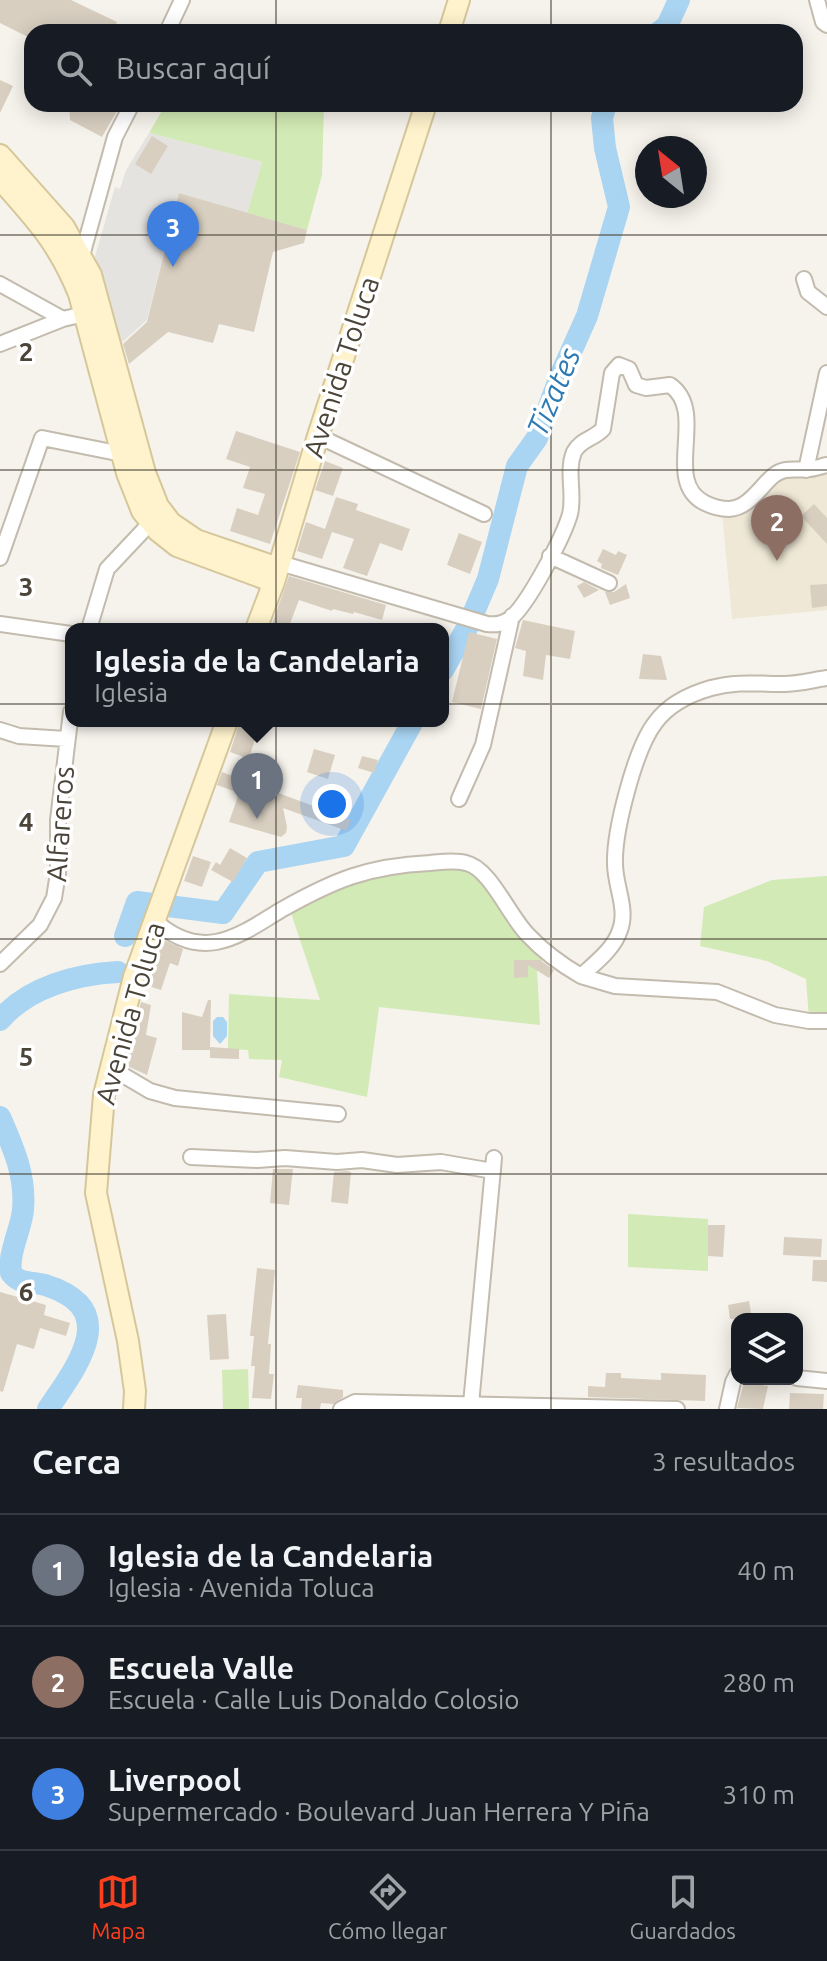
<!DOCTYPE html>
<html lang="es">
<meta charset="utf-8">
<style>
body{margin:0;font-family:Ubuntu,sans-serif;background:#20242c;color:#f1f3f6}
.controls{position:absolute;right:24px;bottom:24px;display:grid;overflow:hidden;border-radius:16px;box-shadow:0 4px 20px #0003}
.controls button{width:72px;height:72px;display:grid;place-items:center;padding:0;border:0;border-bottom:2px solid #363941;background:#171b24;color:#f1f3f6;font:40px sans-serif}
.compass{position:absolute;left:635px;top:136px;width:72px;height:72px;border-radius:50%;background:#171b24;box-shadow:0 4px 20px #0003;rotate:330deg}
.you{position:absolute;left:332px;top:804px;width:28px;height:28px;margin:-20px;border:6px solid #fff;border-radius:50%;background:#1a73e8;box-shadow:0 0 0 12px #1a73e833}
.badge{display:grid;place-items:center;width:52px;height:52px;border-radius:50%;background:#fc3f1d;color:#fff;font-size:26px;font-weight:700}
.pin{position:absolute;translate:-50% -66px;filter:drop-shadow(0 2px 4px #0008)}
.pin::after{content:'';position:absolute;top:42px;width:28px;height:24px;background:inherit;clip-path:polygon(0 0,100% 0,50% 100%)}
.popup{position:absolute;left:65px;top:623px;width:384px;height:104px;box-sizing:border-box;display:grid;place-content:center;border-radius:16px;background:#171b24;filter:drop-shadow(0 2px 6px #0005);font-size:26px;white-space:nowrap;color:#9ea1a6}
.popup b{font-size:30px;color:#f1f3f6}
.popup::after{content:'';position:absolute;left:50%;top:100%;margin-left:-16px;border:16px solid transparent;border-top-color:#171b24}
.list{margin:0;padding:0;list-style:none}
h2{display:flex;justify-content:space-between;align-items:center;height:104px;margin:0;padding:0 32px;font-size:34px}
h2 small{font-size:26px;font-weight:400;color:#9ea1a6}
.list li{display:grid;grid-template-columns:52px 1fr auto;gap:24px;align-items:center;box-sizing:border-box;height:112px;padding:0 32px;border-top:2px solid #363941}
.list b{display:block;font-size:30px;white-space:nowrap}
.list p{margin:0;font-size:26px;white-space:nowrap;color:#9ea1a6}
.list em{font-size:26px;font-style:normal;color:#9ea1a6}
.icon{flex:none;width:44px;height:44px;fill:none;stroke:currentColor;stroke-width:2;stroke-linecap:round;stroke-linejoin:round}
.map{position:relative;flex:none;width:827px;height:1409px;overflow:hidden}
.search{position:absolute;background:#171b24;box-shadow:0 4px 20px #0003;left:24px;right:24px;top:24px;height:88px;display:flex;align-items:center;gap:20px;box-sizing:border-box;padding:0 28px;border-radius:24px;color:#9ea1a6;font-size:30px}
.sheet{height:440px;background:#171b24}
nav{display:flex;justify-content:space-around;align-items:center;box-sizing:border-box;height:112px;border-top:2px solid #363941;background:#171b24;font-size:22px;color:#9ea1a6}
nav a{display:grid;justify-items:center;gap:4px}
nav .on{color:#fc3f1d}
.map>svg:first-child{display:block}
</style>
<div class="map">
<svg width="827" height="1409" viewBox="0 0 827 1409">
<rect width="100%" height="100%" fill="#f6f3ec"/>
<path fill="#efe8d6" d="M827,467v143l-95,9 -10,-107 54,-35z"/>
<path fill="#d2eab5" d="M166,104h158l-2,71 -15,55 -60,-17 15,-51 -113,-29z
M459,865l13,4 72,88 -7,13 3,55 -161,-18 -12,90 -88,-20 3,-17 -33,-1 -1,-9 -20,-1 1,-55 91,6 -30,-90 62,-32z
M827,876v142h-18l-3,-39 -39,-18 -67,-15 4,-39 68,-27z
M628,1214l80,5v52l-80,-4z
M248,1369l1,40h-26l-1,-39z"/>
<path fill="#e5e3e0" d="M149,133l113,29 -15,51 -68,-20 -32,127 -27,24 -26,-84 21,-73 5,2 6,-19z"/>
<path fill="#a9d4f2" d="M217,1017h6l4,5v14l-7,8 -7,-8v-15z"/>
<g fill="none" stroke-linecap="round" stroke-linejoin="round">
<path stroke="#a9d4f2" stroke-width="22" d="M659,32l8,-6 12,-26
M443,670l25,-44 20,-47 29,-113 20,-28 24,-64 26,-58 32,-109 -14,-59 -3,-30 4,-14
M125,936l12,-34 86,11 35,-51 86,-16 69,-125
M0,1020c28,-33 77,-46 118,-48
M0,1117c13,30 26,58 23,93 -2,20 -15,42 -12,63 9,12 20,8 34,12 77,24 33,80 3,124"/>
</g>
<path fill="#d8cfc1" d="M0,0h71l46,22 -5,10h-80v7l-32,-16z
M0,80l13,6 -13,27z
M69,104h52l-19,33 -32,-17z
M152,136l16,10 -17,28 -16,-10z
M179,193l128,37 -3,13 -31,9 -19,80 -35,-8 -6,19 -45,-11 -39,32 -6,-20 24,-22z
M236,431l64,21 -30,92 -40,-13 7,-23 21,7 7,-21 -22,-6 7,-21 -24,-8z
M325,461l18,7 -10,28 -18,-6z
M336,497l22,7 -2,6 54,19 -8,22 -22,-8 -13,33 -24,-8 11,-29 -22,-7 -10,27 -25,-8 9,-29 19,7z
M814,504l13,14v26l-26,-28z
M459,533l23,9 -12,32 -23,-9z
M603,549l13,6 2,-4 9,4 -9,20 -17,-7 1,-4 -5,-3z
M289,576l97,29 -4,15 -28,-8 -1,2 -20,-5 -1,2 -33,-11 -11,29 -17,-2z
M584,582l15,8 -15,8 -7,-12z
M626,584l4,14 -20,7 -5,-13h9z
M827,584v22l-15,2 -2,-23z
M523,620l52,11 -5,28 -24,-4 -3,25 -20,-4 3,-25 -11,-3z
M469,632l28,7 -16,70 -29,-7z
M643,654l18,2 6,24 -28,-1z
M240,721h17l-1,3 3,1 -10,34 -19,-7z
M314,749l21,6 -7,24 -21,-7z
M362,756l16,4 -4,13 -16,-5z
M222,772l129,48 -4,11 -64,-23 4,19 -1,6 -5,4 -52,-15 10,-29 -22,-8z
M230,848l17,10 -14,24 -22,-12 5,-8 4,3z
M193,856l18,6 -9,25 -18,-6z
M162,939l21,10 -5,17 -8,-3 -9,27 -16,-5z
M514,960h26l14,10 -5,8 -21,-13v12l-14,1z
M208,1000h3l-1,47 29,2v10l-29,-1v-10v2h-28v-38l20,5z
M141,1002l10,3 -5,30 11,3 -10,37 -22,-10z
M273,1169h20l-4,36 -19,-2z
M347,1171l4,1 -3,32 -17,-2 3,-30z
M708,1225h17l-2,32 -15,-1z
M784,1237l38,2 -1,18 -38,-2z
M813,1260h14v22l-15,-1z
M257,1268l18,2 -7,74h3l-2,30h5l-3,25 -19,-1 3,-32h-4l3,-30h-4z
M0,1292l46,13 -2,10 26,8 -4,13 -26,-8 -6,21 -17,-5 -14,48 -3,-1z
M749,1301l3,18h-22l-2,-14z
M226,1314l3,45 -19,1 -3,-45z
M606,1373h15v5l40,2v-7l45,2 -1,26 -117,-4v-11l17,1z
M744,1382l24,4 -5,23 -26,-1z
M298,1385l45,5v7l-10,7 -12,-1 -1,6h-19l1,-11h-6z
M790,1393l34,1 -1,15h-34z"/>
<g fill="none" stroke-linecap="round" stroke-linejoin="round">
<defs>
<path id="street" d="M817,0l6,22 4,3
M167,32l15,-32
M80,263l35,-126 17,-33
M804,279l4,13 19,15
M0,284l63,35 21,-5
M0,344l63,-25
M318,436l166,78
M806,470l21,-97
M550,556l59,27
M0,558l42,-120 80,16
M280,563l207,61c10,1 16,0 24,-6 17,-14 53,-82 59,-104 5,-19 -4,-43 4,-62 7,-13 20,-13 29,-23l9,-56 7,-8 10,4 7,16 10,3 24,-3c39,27 -9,96 35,118 8,4 16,6 24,6 20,-1 31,-22 44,-33 12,-10 23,-5 36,-7 6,0 12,-3 18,-4
M0,624l71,10
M89,629l18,-60 49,-52
M0,730l19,6 47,3
M459,799l24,-54 29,-129
M155,921c17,15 38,25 61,21 23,-4 45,-20 65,-32 53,-30 87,-44 149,-47 11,-1 25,-3 36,0 24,5 43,53 62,72 15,16 34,30 53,41 14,-13 33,-27 39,-46 8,-21 -5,-44 -5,-66 -1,-33 20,-115 40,-141 13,-18 35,-29 56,-35 26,-7 48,-4 73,-4 14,0 29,-4 43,-6
M0,964l40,-39 14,-27 4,-25v-53l13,-108
M581,976l34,10 102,6 58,23 34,6h18
M111,1068l39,23 25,7 163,16
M191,1157l66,3 28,-2 52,4 25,-2 35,5 44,-3 52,9
M797,1378l30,3
M471,1404l23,-246
M341,1409l14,-7 322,7
M727,1409l6,-27 4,-8"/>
<path id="secondary" d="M449,32l10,-32
M0,155l64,72 27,48 54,198 13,33 13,17 25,17 82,28
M0,179c36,41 58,63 79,115l48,179 15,38 16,20 19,15 97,36
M256,629l18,-47 44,-146 108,-332
M134,1409l1,-18 -7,-50 -32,-148 8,-98 30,-118 93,-256"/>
</defs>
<use href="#street" stroke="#c2bbae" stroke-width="18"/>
<use href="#secondary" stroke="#d6c79b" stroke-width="24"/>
<use href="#street" stroke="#fff" stroke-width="14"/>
<use href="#secondary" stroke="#fff3cd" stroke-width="20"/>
</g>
<path fill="none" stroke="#4b4439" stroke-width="2" stroke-opacity="0.55" d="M276,0v32M551,0v32M276,104v1305M551,104v1305M0,235h827M0,470h827M0,704h827M0,939h827M0,1174h827"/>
<g text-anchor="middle" stroke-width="7" stroke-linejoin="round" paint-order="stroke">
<g font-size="28" fill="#4b4439" stroke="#fff">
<text transform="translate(341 367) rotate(-72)" y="10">Avenida Toluca</text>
<text transform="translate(60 824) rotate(-86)" y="10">Alfareros</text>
<text transform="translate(130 1013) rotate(-74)" y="10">Avenida Toluca</text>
</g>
<g font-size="30" font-style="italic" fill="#2e7ab2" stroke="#fff">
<text transform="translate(554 392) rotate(-67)" y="10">Tizates</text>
</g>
</g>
<g font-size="26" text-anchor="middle" font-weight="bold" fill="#4b4439" stroke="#fff" stroke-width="7" stroke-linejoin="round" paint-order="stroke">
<text x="26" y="361">2</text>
<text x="26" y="596">3</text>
<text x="26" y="831">4</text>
<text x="26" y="1066">5</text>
<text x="26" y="1301">6</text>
</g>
</svg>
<div class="controls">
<button><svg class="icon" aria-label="layers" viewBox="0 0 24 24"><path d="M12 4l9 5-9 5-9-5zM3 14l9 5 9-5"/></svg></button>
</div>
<svg class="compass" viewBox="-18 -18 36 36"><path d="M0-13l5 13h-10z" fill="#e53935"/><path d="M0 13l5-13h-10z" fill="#9ea1a6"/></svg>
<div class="you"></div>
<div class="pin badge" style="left:257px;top:819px;background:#6b7280">1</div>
<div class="popup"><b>Iglesia de la Candelaria</b>Iglesia</div>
<div class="pin badge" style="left:777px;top:561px;background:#8d6e63">2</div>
<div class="pin badge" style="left:173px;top:267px;background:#3f7fe0">3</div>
<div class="search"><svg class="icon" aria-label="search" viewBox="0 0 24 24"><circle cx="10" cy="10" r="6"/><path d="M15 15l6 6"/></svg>Buscar aquí</div>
</div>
<section class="sheet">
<h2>Cerca<small>3 resultados</small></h2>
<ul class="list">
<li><span class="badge" style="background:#6b7280">1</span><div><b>Iglesia de la Candelaria</b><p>Iglesia · Avenida Toluca</p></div><em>40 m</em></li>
<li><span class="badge" style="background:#8d6e63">2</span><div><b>Escuela Valle</b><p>Escuela · Calle Luis Donaldo Colosio</p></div><em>280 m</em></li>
<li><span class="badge" style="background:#3f7fe0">3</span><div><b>Liverpool</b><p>Supermercado · Boulevard Juan Herrera Y Piña</p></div><em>310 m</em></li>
</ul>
</section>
<nav>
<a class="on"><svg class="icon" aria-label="map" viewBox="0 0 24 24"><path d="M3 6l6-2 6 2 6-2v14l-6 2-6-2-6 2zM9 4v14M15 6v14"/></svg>Mapa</a>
<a><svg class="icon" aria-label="directions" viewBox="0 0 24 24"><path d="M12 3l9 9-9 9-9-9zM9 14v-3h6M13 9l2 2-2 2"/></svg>Cómo llegar</a>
<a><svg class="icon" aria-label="saved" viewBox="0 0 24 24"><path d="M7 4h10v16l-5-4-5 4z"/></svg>Guardados</a>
</nav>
